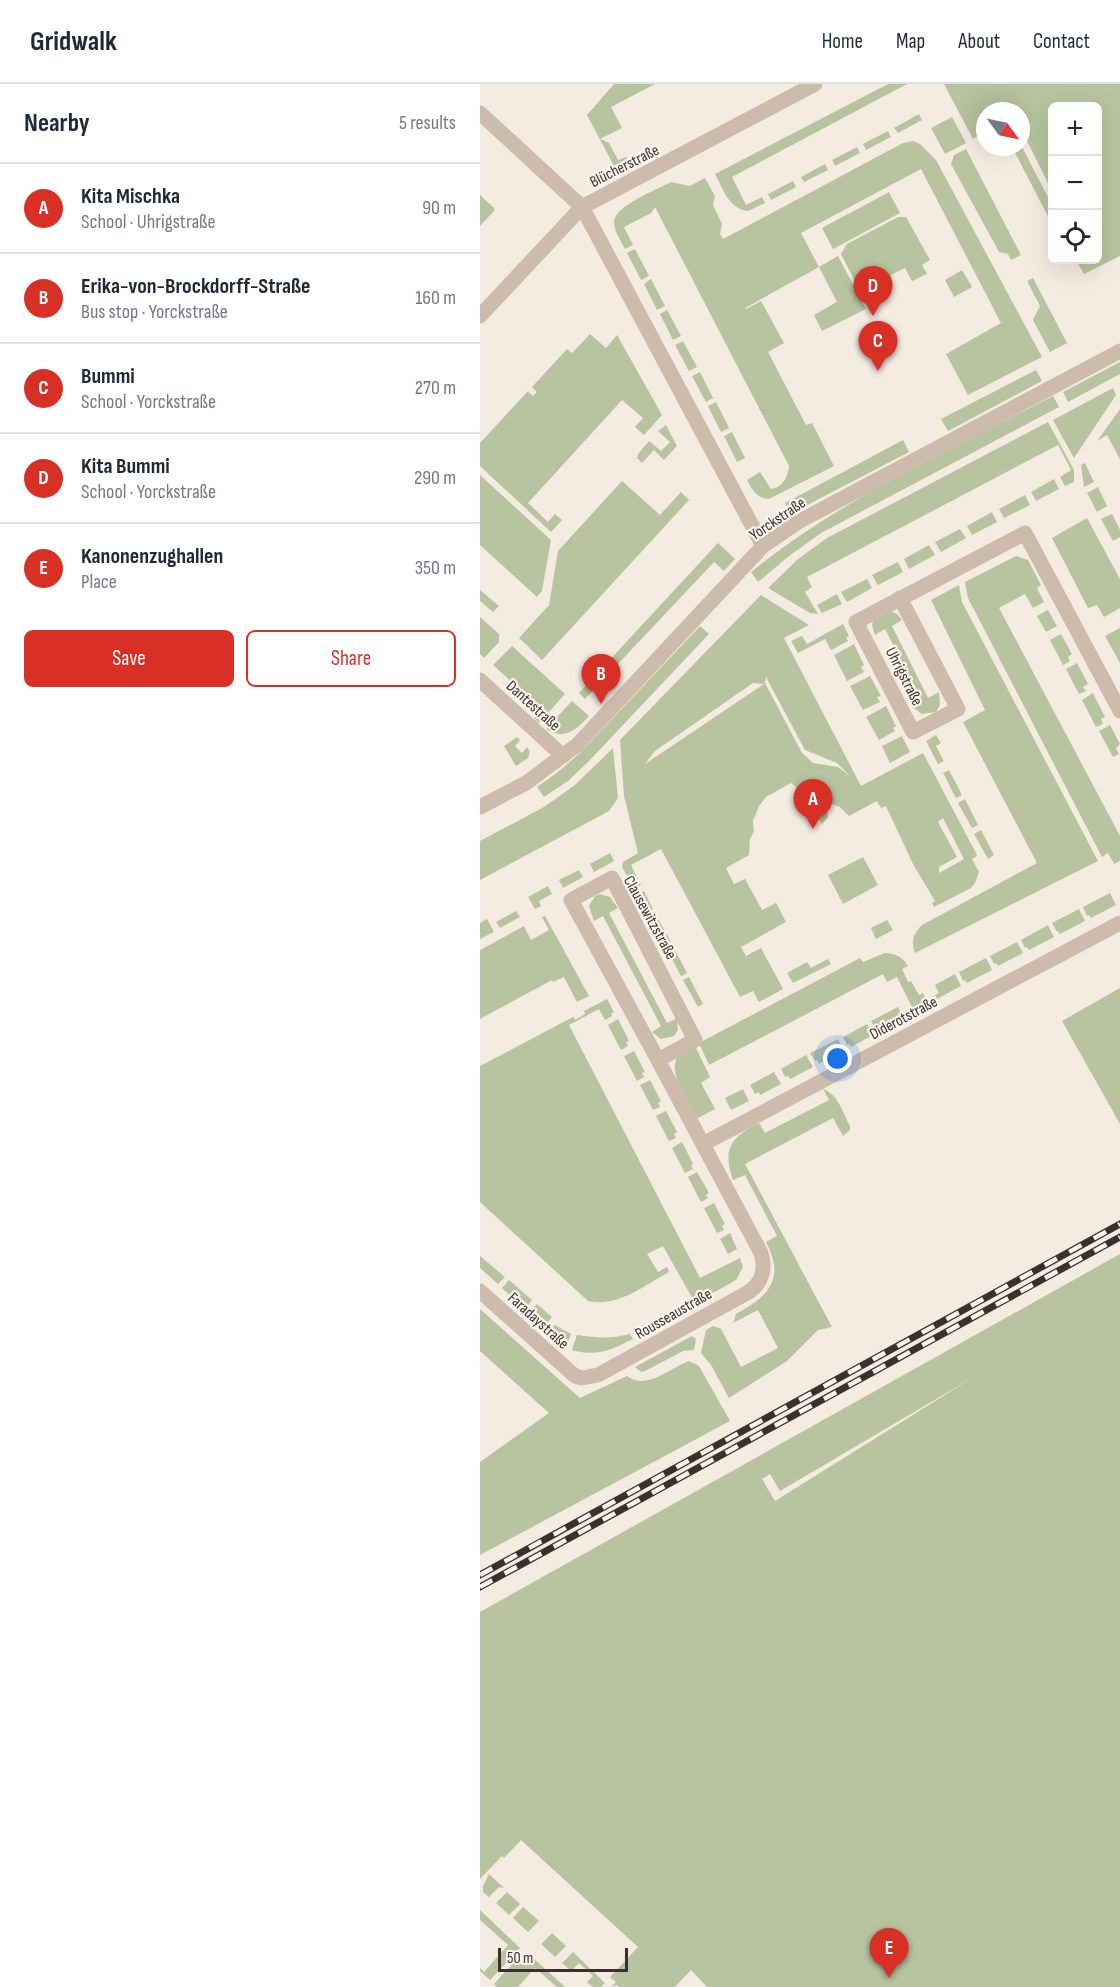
<!DOCTYPE html>
<meta charset="utf-8">
<style>
body{margin:0;font-family:"Sofia Sans Condensed",sans-serif;background:#f6f6f7;color:#1f2937}
.controls{position:absolute;right:18px;top:18px;display:grid;overflow:hidden;border-radius:9px;box-shadow:0 6px 24px #0002}
.controls button{width:54px;height:54px;display:grid;place-items:center;padding:0;border:0;border-bottom:2px solid #e0e1e3;background:#fff;color:#1f2937;font:30px sans-serif}
.compass{position:absolute;left:496px;top:18px;width:54px;height:54px;border-radius:50%;background:#fff;box-shadow:0 6px 24px #0002;rotate:123deg}
.scale{position:absolute;left:18px;bottom:15px;width:130px;box-sizing:border-box;padding-left:6px;border:3px solid #3b302b;border-top:0;font-size:16px;line-height:21px;white-space:nowrap;color:#3b302b;-webkit-text-stroke:4px #fbf5ee;paint-order:stroke}
.you{position:absolute;left:358px;top:975px;width:21px;height:21px;margin:-15px;border:4px solid #fff;border-radius:50%;background:#1a73e8;box-shadow:0 0 0 9px #1a73e833}
.badge{display:grid;place-items:center;width:39px;height:39px;border-radius:50%;background:#d93025;color:#fff;font-size:20px;font-weight:700}
.pin{position:absolute;translate:-50% -50px;filter:drop-shadow(0 2px 3px #0008)}
.pin::after{content:'';position:absolute;top:32px;width:21px;height:18px;background:inherit;clip-path:polygon(0 0,100% 0,50% 100%)}
.list{margin:0;padding:0;list-style:none}
h2{display:flex;justify-content:space-between;align-items:center;height:78px;margin:0;padding:0 24px;font-size:26px}
h2 small{font-size:20px;font-weight:400;color:#747a83}
.list li{display:grid;grid-template-columns:39px 1fr auto;gap:18px;align-items:center;box-sizing:border-box;height:90px;padding:0 24px;border-top:2px solid #e0e1e3}
.list b{display:block;font-size:22px;white-space:nowrap}
.list p{margin:0;font-size:20px;white-space:nowrap;color:#747a83}
.list em{font-size:20px;font-style:normal;color:#747a83}
.actions{display:flex;gap:12px;padding:18px 24px}
.actions a{flex:1;padding:14px 0;border:2px solid #d93025;border-radius:9px;text-align:center;font-size:21px;color:#d93025}
.actions .main{background:#d93025;color:#fff}
.icon{flex:none;width:33px;height:33px;fill:none;stroke:currentColor;stroke-width:2;stroke-linecap:round;stroke-linejoin:round}
.map{position:relative;flex:none;width:640px;height:1903px;overflow:hidden}
header{display:flex;align-items:center;gap:36px;box-sizing:border-box;height:84px;padding:0 30px;background:#fff;border-bottom:2px solid #e0e1e3}
header strong{font-size:28px}
nav{display:flex;gap:33px;margin-inline-start:auto;font-size:21px}
main{display:flex}
aside{flex:1;background:#fff}
.map>svg:first-child{display:block}
</style>
<header>
<strong>Gridwalk</strong>
<nav><a>Home</a><a>Map</a><a>About</a><a>Contact</a></nav>
</header>
<main>
<aside>
<h2>Nearby<small>5 results</small></h2>
<ul class="list">
<li><span class="badge">A</span><div><b>Kita Mischka</b><p>School · Uhrigstraße</p></div><em>90 m</em></li>
<li><span class="badge">B</span><div><b>Erika-von-Brockdorff-Straße</b><p>Bus stop · Yorckstraße</p></div><em>160 m</em></li>
<li><span class="badge">C</span><div><b>Bummi</b><p>School · Yorckstraße</p></div><em>270 m</em></li>
<li><span class="badge">D</span><div><b>Kita Bummi</b><p>School · Yorckstraße</p></div><em>290 m</em></li>
<li><span class="badge">E</span><div><b>Kanonenzughallen</b><p>Place</p></div><em>350 m</em></li>
</ul>
<div class="actions"><a class="main">Save</a><a>Share</a></div>
</aside>
<div class="map">
<svg width="640" height="1903" viewBox="0 0 640 1903">
<rect width="100%" height="100%" fill="#f4ebe1"/>
<path fill="#b8c4a0" fill-rule="evenodd" d="M134,0h41l-44,23 11,21 -22,11 9,4 9,17 8,-3 1,2 -13,7 -27,-51z
M408,0h19l-175,93 14,28 16,-8 3,6 -17,8c-19,-2 -25,-22 -33,-37z
M464,0h176v172l-36,18 -8,-14h22v-154h-46v85l-31,-62v-18h-36v21l-12,7z
M439,30l3,6 -24,13 -4,-5z
M472,33l14,26 -21,11 -14,-26z
M408,47l3,6 -25,13 -3,-6z
M433,57l7,3 16,16 106,197 -74,38 -22,-41 55,-31 -80,-154 -120,64 18,34 19,-11 28,53 -44,22 -8,-16 23,-13 -18,-35 -74,41 1,1 15,-8 23,42 -16,9 38,73 6,-2 22,43 -65,33c-11,0 -17,-9 -22,-19l13,-8 11,17c11,-1 17,-12 18,-23l-134,-259 -4,6 -27,14 9,18 -8,4c-4,-8 -11,-18 -11,-27 0,-16 44,-33 57,-40l19,4 15,-8 10,18 -2,9 9,19 -2,10 3,5 180,-96z
M541,61l31,60v19l-40,-77h9z
M377,63l3,6 -25,13 -3,-6z
M486,65l55,106 -10,5 -3,-6 -9,-2 -48,-88 3,-9z
M345,80l3,6 -24,12 -3,-5z
M313,97l3,6 -25,13 -3,-6z
M409,108l11,21 -67,36 -11,-21z
M0,111l14,13v3l-14,15z
M418,133h8l24,43 -8,5 5,9 -15,7 -7,-13 -26,13 8,15 -17,9 -4,-2 -25,-49 6,-10z
M155,165l14,27 -8,4 -14,-27z
M482,186l10,17 -18,10 -9,-17z
M553,194l34,65 -17,9 -17,-32 7,-14 -13,-25z
M171,195l14,27 -8,4 -13,-26z
M187,226l14,26 -8,4 -13,-26z
M110,250l16,14 11,-13 45,80 -18,20 -9,-8 8,-9 -21,-18 -94,103 20,19 7,-8 7,6 -11,12 -71,-66v-23l48,-52 5,5 4,-4 -5,-5 35,-38 5,4z
M203,257l14,26 -8,4 -14,-26z
M640,278v12l-52,28 -5,-10z
M556,286l6,11 -94,50 -7,-12z
M220,288l13,26 -7,4 -14,-26z
M633,304l3,7 -42,63 -21,-38z
M573,312l6,11 -238,126 -32,23 -31,26 -7,-10c90,-73 199,-122 302,-176z
M236,318l13,26 -8,4 -13,-26z
M640,325v50l-13,-24 -10,6z
M568,338l26,48v12l-9,4 -5,-9 11,-7 -13,-25 -251,132 5,10 -7,5 13,22 -8,-1 -42,-25 29,-28 30,-22z
M186,341l11,21 -13,14 -10,-10 -12,13 -5,-5 1,-4 11,-13 12,10 9,-9 -12,-11z
M252,348l13,26 -8,4 -13,-26z
M423,356l6,12 -117,61 -7,-10z
M605,379l9,19 -10,5 -3,-22z
M0,391l71,65 -9,51 -5,6 -57,-52z
M574,395l5,10 -23,12 -5,-9z
M142,397l38,34 21,-23 8,8 -147,160 -23,-22 30,-33 9,-54z
M618,403l9,19 -10,6 -10,-19z
M545,411l5,10 -26,13 -5,-9z
M512,428l5,10 -25,13 -5,-9z
M632,430l8,16v7l-7,4 -12,-22z
M607,434l33,61v29l-16,9 -7,-12 -9,3 -36,-70z
M480,445l6,9 -25,14 -6,-10z
M238,459l17,16 -11,12 -10,-9 -129,137 -6,-6z
M449,461l6,10 -26,14 -5,-10z
M536,472l12,4 13,25 -4,3 7,14 -11,6 -8,-14 -26,14 121,228v25l-6,3 -6,-11 -6,4 -134,-259 -3,-16z
M418,478l5,10 -25,13 -6,-10z
M387,495l5,9 -25,14 -6,-10z
M479,501l3,17 136,259 -183,92c-4,-12 -2,-19 7,-28l115,-62 -74,-141 22,-12 -54,-110z
M0,506l19,16 -6,6 -13,-11z
M357,510l5,10 -20,9 -5,-8z
M281,511l48,30 -25,13 77,148 62,-33 53,100 1,3 -5,3 7,13 -4,11 -4,5 -37,19 -2,-4 3,-2 -22,-37 -27,-58 -5,2 -4,-7 -28,15 -9,-9 -34,-12 -15,-12 -25,14 -7,9 -6,15 1,10 -4,8 -1,16 -23,13 8,16 11,-5 17,31 14,-7 10,19 -45,25 5,9 15,-8 22,41 -24,13 -6,-11 -13,6 -79,-148 -30,16 10,20 -7,3 -12,-21 1,-5 15,-9 -14,-57 -4,-56zM286,593l39,73 32,13 14,14 -13,-10 -25,-4 -11,-10 -37,-70zM273,599l11,1 -119,80 10,-13zM463,734l21,41 -25,14v-6l18,-10 -19,-35z
M568,526l9,16 -11,6 -9,-16z
M410,527l7,3 5,6 -10,6 36,72 11,-6 1,13 -4,7 -14,2 -10,-7 10,-6 -37,-72 -10,6 -3,-10 2,-7z
M0,533l19,17v8l-15,16 -4,-4z
M363,540l6,12 -3,2 2,3 -17,9 -6,-11 -27,14 -7,-12 11,-5 5,8z
M220,542l9,8 -120,127 -21,20 -24,16 -7,-10 21,-15 22,-19z
M640,544v35l-15,-27z
M581,550l11,20 -4,3 2,4 -7,4 -13,-25z
M374,560l10,21 -3,2 3,5 -17,9 -13,-26z
M32,562l53,48 -26,29 -5,-5 7,-9 -48,-44z
M597,579l11,21 -5,3 3,4 -7,3 -13,-25z
M390,592l11,20 -4,1 3,5 -17,8 -13,-24z
M613,609l12,24 -4,2 2,5 -7,3 -14,-27z
M92,617l17,15c-13,14 -25,25 -43,13z
M406,622l10,20 -3,2 2,3 -16,9 -13,-23z
M630,641l10,19 -4,4 3,6 -6,3 -14,-26z
M456,651l5,8 -5,3 8,15 -6,3 -12,-23z
M422,652l8,16 -20,11 -8,-17z
M37,653l3,3 -5,6 7,7 5,-6 3,5 -2,6 -12,8 -12,-20z
M133,664l5,50 -9,13 -129,69v-39l64,-34 31,-22z
M469,686l13,25 -6,3 -13,-25z
M485,715l13,26 -6,3 -14,-25z
M335,719c8,3 12,5 13,14l-6,7 -14,-19z
M501,746l13,25 -6,4 -14,-25z
M130,769l4,8 -20,11 -4,-8z
M383,773l15,28 -35,19 -15,-29z
M99,786l4,7 -20,11 -4,-8z
M68,802l4,8 -13,7 2,5 -6,3 -7,-12z
M164,807l9,18 -6,4 -10,-18z
M630,809l6,12 -25,13 -2,-3 -2,1 -4,-9z
M120,810l10,3 8,11 -9,5 58,110 10,-5 1,12 -4,6 -13,3 -9,-7 9,-6 -58,-110 -9,5 -5,-15 6,-10z
M599,825l6,12 -25,13 -2,-3 -1,1 -5,-9z
M36,827l4,6 -20,11 -4,-6z
M176,831l15,27 -7,3 -14,-26z
M65,832l44,80 -12,6 -13,-25 -11,5 -1,-2 -72,39v-69l44,-24 7,14 18,-10 -7,-13z
M7,835l7,13 -14,7v-16z
M407,836l6,10 -17,9 -5,-11z
M568,841l6,12 -25,13 -2,-3 -2,1 -4,-8z
M537,858l6,11 -25,13 -2,-3 -2,1 -4,-8z
M192,861l15,28 -6,3 -15,-28z
M405,869c11,1 17,3 23,13l-6,3 6,13 3,-1 8,14 4,-2 6,12 -14,8 -18,-36 -10,5 -4,-8 -174,91 -10,-22 161,-85 3,4z
M506,874l6,12 -25,13 -2,-3 -2,1 -4,-9z
M348,875l3,5 -38,19 -6,-10 20,-11 4,6z
M475,890l6,12 -24,13 -2,-4 4,-2 -4,-8z
M209,893l14,27 -5,3 -15,-27z
M640,904v136l-58,-103z
M127,915l7,13 -3,2 1,2 -7,4 -6,-11 -30,16 131,253 40,-20 3,9 -7,13 -41,23 -32,-57 -16,8 11,18 9,-5 2,5c-24,13 -52,36 -81,29l-108,-99v-136l91,-48 3,-1 1,3 10,-6 -1,-3z
M418,923l6,12 -25,13 -1,-3 -2,1 -5,-9z
M138,935l11,22 -3,1 2,4 -7,4 -13,-25z
M387,940l6,11 -22,12 -2,-3 -2,1 -4,-8z
M358,955l6,12 -25,13 -2,-4 -2,1 -5,-8z
M215,962l15,31 -9,6 14,26 -17,9c-11,-13 -31,-47 -20,-62 4,-5 12,-7 17,-10z
M154,967l11,21 -3,1 2,4 -7,4 -13,-25z
M326,971l7,12 -23,12 -2,-3 -3,1 -4,-8z
M294,988l7,12 -21,11 -1,-3 -4,2 -5,-9z
M170,996l11,21 -3,2 2,4 -7,3 -13,-25z
M263,1005l6,12 -18,9 -6,-12z
M343,1005c15,5 20,24 27,37v4l-7,6 -10,-18 -88,46 87,163 -14,3 -31,31 -58,37 -18,-33 -10,-12 5,-23 7,-4 8,3 20,38 37,-19 -20,-38 -25,13 3,-9c32,-18 50,-34 30,-72l11,-6 -32,-61 -12,5c-11,-31 -2,-43 26,-57l6,10 64,-33z
M186,1027l11,21 -3,2 2,4 -7,3 -13,-25z
M202,1058l11,22 -2,1 2,4 -8,4 -13,-25z
M217,1088l12,21 -3,2 2,3 -7,4 -13,-25z
M234,1119l11,21 -3,2 2,4 -7,3 -13,-25z
M250,1149l7,16 -9,5 -8,-15z
M640,1170v733h-413l-16,-17 -16,17h-56l-2,-2 -6,2 5,-5 -6,-5 28,-30 -117,-107 -17,18 -2,-2 -22,23v-267zM492,1294l-197,123 -13,-22 8,-5 10,17z
M0,1172l25,21 -7,7 -18,-16z
M29,1196l23,20 -7,9 -23,-21z
M57,1220l15,13 -4,5 1,4 3,1 3,-2 16,9 -5,13 -37,-34z
M0,1225l100,89 47,-22c19,15 43,-8 62,-15l10,5 31,55 -250,134v-93l69,-49 -69,-62z
M150,1250l3,5c-22,11 -35,18 -61,11l5,-15c20,3 34,4 53,-1z
M212,1252l4,3 -2,11 -11,1 -38,20 -4,1 -6,-5z
M9,1790l15,14 -5,-1 -10,10 -6,-5v-6z
M27,1808l13,12 -11,11 -13,-12z
M43,1823l16,14 -11,11 -15,-14z
M0,1826l40,38 -30,32 -10,-9v-3l4,4 24,-27 -28,-25z
M72,1849l14,13 -11,11 -14,-13z
M93,1868l32,31 -4,4h-8l-6,-5 6,-6 -14,-13 -8,8 -9,-8z
M51,1872l34,31h-8l-22,-19 -17,19h-21l-3,-3 22,-24 6,5z"/>
<g fill="none" stroke-linecap="round" stroke-linejoin="round">
<path stroke="#cdbbac" stroke-width="15" d="M0,29l102,94 181,339
M0,232l102,-109 233,-123
M420,514l58,111 -45,23 -57,-110 169,-89 95,178
M0,596l83,76
M0,723l46,-24 51,-38 186,-199 35,-24 322,-171
M223,1060l417,-221
M0,1207l95,85 7,2 16,-3 149,-82c15,-9 19,-24 14,-40l-103,-193 -87,-160 41,-22 83,162 -37,20"/>
<defs>
<path id="rail" d="M0,1491l640,-351
M0,1503l640,-350"/>
</defs>
<use href="#rail" stroke="#3b302b" stroke-width="7"/>
<use href="#rail" stroke="#fbf5ee" stroke-width="4.5" stroke-dasharray="14" stroke-linecap="butt"/>
</g>
<g text-anchor="middle" stroke-width="4.5" stroke-linejoin="round" paint-order="stroke">
<g font-size="16" fill="#3b302b" stroke="#fbf5ee">
<text transform="translate(144 81) rotate(-27)" y="6">Blücherstraße</text>
<text transform="translate(297 434) rotate(-34)" y="6">Yorckstraße</text>
<text transform="translate(425 592) rotate(63)" y="6">Uhrigstraße</text>
<text transform="translate(54 621) rotate(42)" y="6">Dantestraße</text>
<text transform="translate(171 833) rotate(61)" y="6">Clausewitzstraße</text>
<text transform="translate(423 933) rotate(-28)" y="6">Diderotstraße</text>
<text transform="translate(193 1229) rotate(-30)" y="6">Rousseaustraße</text>
<text transform="translate(59 1236) rotate(42)" y="6">Faradaystraße</text>
</g>
</g>
</svg>
<div class="controls">
<button>+</button>
<button>−</button>
<button><svg class="icon" aria-label="locate" viewBox="0 0 24 24"><circle cx="12" cy="12" r="6"/><path d="M12 2v4M12 18v4M2 12h4M18 12h4"/></svg></button>
</div>
<svg class="compass" viewBox="-18 -18 36 36"><path d="M0-13l5 13h-10z" fill="#e53935"/><path d="M0 13l5-13h-10z" fill="#747a83"/></svg>
<div class="scale">50 m</div>
<div class="you"></div>
<div class="pin badge" style="left:333px;top:745px">A</div>
<div class="pin badge" style="left:121px;top:620px">B</div>
<div class="pin badge" style="left:398px;top:287px">C</div>
<div class="pin badge" style="left:393px;top:232px">D</div>
<div class="pin badge" style="left:409px;top:1894px">E</div>
</div>
</main>
